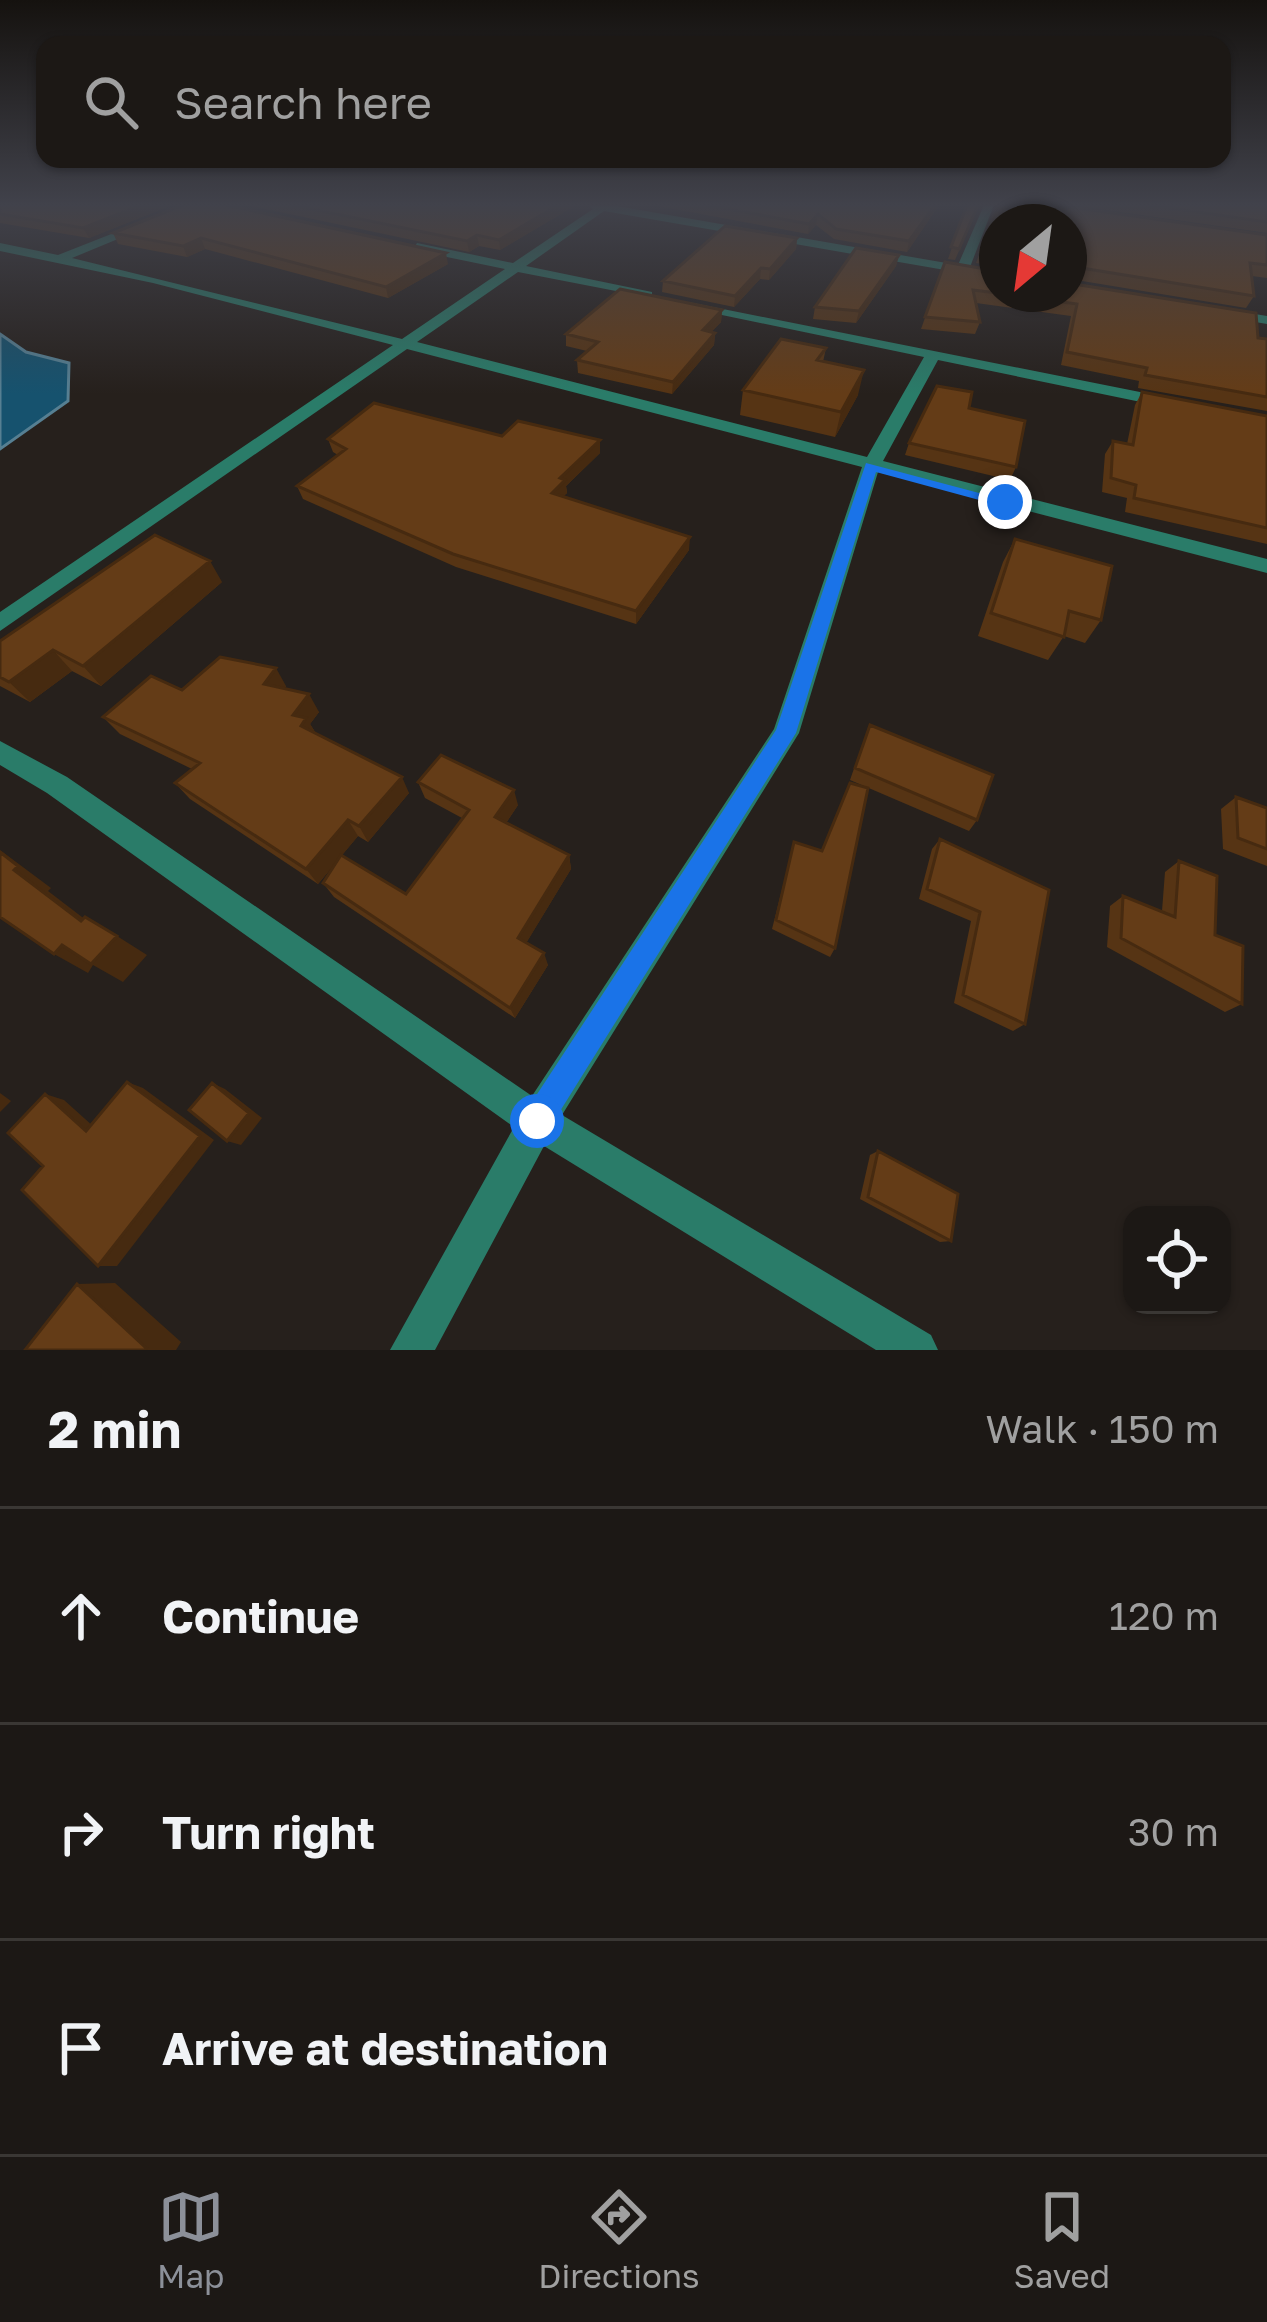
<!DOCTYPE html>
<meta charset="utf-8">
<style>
body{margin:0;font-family:"Golos Text",sans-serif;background:#292522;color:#f1f3f6}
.controls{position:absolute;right:36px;bottom:36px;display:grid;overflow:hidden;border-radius:24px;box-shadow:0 3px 9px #0004}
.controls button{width:108px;height:108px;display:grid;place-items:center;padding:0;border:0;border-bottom:3px solid #3a3734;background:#1c1815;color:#f1f3f6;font:60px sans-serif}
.compass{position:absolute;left:979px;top:204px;width:108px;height:108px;border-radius:50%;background:#1c1815;box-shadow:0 3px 9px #0004;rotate:209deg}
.stop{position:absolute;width:36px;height:36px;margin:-27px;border:9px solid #1a73e8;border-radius:50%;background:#fff}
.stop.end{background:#1a73e8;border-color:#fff;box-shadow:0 3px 12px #0008}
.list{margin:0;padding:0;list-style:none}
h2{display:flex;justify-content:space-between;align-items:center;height:156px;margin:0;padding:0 48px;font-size:51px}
h2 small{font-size:39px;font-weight:400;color:#a0a0a0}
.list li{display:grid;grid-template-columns:78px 1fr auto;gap:36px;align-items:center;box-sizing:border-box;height:216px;padding:0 48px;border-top:3px solid #3a3734}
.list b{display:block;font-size:45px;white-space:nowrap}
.list em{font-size:39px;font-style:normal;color:#a0a0a0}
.icon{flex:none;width:66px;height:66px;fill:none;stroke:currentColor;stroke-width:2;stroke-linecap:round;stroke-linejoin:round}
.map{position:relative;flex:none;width:1267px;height:1350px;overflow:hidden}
.search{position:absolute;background:#1c1815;box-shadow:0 3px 9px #0004;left:36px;right:36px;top:36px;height:132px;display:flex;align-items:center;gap:30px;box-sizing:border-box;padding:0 42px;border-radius:24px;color:#a0a0a0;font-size:45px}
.sheet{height:804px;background:#1c1815}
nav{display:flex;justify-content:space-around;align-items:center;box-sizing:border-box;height:168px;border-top:3px solid #3a3734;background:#1c1815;font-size:33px;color:#a0a0a0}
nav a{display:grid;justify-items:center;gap:6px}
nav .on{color:#8c9099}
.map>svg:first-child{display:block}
</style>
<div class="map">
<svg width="1267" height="1350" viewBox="0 0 1267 1350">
<rect width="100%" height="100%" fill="#26201c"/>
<path fill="#16526e" stroke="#567f92" stroke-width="3" d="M0,334l26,18 43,11 -1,38 -68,48z"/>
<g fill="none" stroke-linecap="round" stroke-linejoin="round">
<path fill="#2a7c69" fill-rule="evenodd" d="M185,205h15l-128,53 330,81 103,-70 -92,-19 4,-7 96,20 80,-54 -5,-4h23l347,60 26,-60h10l-24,62 27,4v8l-393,-68 -78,55 126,26v6l-134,-26 -101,70 450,115 57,-100 -231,-48 -7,-4 2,-3 482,96 8,5 -8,5 -232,-48 -55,101 384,98v14l-389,-101 -79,261 -237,382 369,220 7,15h-62l-332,-204 -109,204h-45l124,-223 -467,-334 -47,-28v-24l67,36 465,319 242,-367 88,-262 -455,-118 -407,282v-19l393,-267 -240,-62 -153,-32v-8l58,12z
M1225,309l42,7v8l-47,-8 -2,-3z"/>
</g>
<path fill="#563414" d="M0,205h172l-83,33 -89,-15z
M183,205l265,59 -60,34 -183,-49 -18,8 -69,-13 -5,-11z
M247,205h329l-76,45 -21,-4 -10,6z
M653,205h286l-32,47 -73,-13 -18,-14 -8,9z
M967,205h12l-24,55 -7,-1z
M997,205h59l211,30v43l-15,-2 2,20 -8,12 -176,-29 4,5 193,55v72l-129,-23 1,-7 -78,-16 10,-49 -95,-13 4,19 -5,12 -54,-5 24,-67 124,32 -72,-72v45l-21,-4z
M1071,205h196v28z
M797,238l-1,11 -27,31 -9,-1 -26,28 -72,-15 1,-11z
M899,255l-3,11 -40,57 -43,-4 2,-12z
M722,310l-1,12 -10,10 4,1 -1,12 -42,49 -94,-21 -1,-13 10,-9 -21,-5v-12z
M826,348l-3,14 35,33 -23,42 -95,-22 3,-25z
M1142,392l125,24v128l-142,-32 2,-14 -25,-6 3,-38 8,-13 14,3 8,-39z
M969,408l47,59 -6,13 -105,-25 4,-12z
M502,436l98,17 -34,33 1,7 -4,3 126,54 -53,74 -180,-57 -153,-68 -6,-13 41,-31 -5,-3 -5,-13z
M1015,539l86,81 -16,23 -21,-7 -16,24 -70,-24 25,-74z
M222,582l-121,104 -29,-15 -42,31 -30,-16v-45z
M286,686l-2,3 35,23 -9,12 5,8 94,61 -41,49 -10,-6 -16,19 64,39 56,-76 -37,-20 -7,-16 100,23 -12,18 63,32 2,14 -45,74 22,22 -33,53 -181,-121 -11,-14 15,-23 -20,24 -128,-85 -15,-16 17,-14 -72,-35 -17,-17 79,-27z
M865,737l112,83 -8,11 -119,-51z
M1236,797l31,11v58l-44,-17 -2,-40z
M940,839l109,51 -24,134 -12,7 -59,-28 17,-82 -52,-22 13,-50z
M794,842l41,106 -5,9 -58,-28z
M1179,861l36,74 27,69 -17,8 -118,-65 3,-41 13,-10 39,15 3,-39z
M878,1151l73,90 -11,1 -80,-43 10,-44z"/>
<path fill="#462a10" d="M142,205h30l-83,33 -6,-10z
M558,205h18l-76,45 -1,-10z
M935,205h4l-32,47 2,-11z
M818,214l-2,11 -8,9 1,-10z
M477,235l2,11 -10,6 -2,-11z
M201,238l4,11 -18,8 -4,-11z
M797,238l-1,11 -27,31 1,-11z
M446,253l2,11 -60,34 -2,-11z
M899,255l-3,11 -40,57 3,-12z
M761,268l-1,11 -26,28 1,-11z
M722,310l-1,12 -19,20 1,-12z
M715,333l-1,12 -42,49 1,-12z
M864,370l-6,25 -23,42 6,-25z
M600,440v13l-34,33 1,7 -13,13 -2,-13 8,-15z
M690,537l-1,13 -53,74v-13z
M210,561l12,21 -121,104 -18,-20z
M53,650l19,21 -42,31 -21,-20z
M276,668l10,18 -11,16 -11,-18z
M309,694l10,18 -9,12 7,11 -5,8 -19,-28z
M402,777l7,16 -41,49 -9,-16z
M514,790l4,15 -18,27 -5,-15z
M348,820l10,16 -40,48 -12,-15z
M0,850l51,38 -3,3 64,49 -31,-19 -67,-51z
M569,855l2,14 -49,81 -4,-12z
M117,936l30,19 -24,27 -30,-17 -5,8 -34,-19 8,-9z
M544,953l4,12 -33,53 -5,-10z
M127,1082l16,6 71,52 -97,126h-19z
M212,1083l13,6 37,29 -21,27 -14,-4z
M0,1093l11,8 -11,11z
M45,1094l19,6 40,36 -18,-5z
M115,1283l66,59 -5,8h-32l-67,-66z"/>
<path fill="#643c17" stroke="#462a10" stroke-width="3" d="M0,205h142l-59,23 -83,-14z
M183,205h43l220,48 -60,34 -185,-49 -18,8 -70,-13z
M292,205h266l-59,35 -22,-5 -10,6z
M707,205h228l-26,36 -73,-12 -18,-15 -9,10z
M967,205h11l-19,44 -8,-2z
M998,205h58l211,30v30l-17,-2 4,33 -179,-29 -5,12 4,5 182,29 2,25 9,1v58l-122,-22 2,-7 -80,-16 10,-48 -74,-10h66v-72h-72v33l-17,-3z
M1149,205h118v17z
M725,226l72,12 -27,31 -9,-1 -26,28 -72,-15z
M856,248l43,7 -40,56 -44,-4z
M945,262l52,9v22l-24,-3 7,32 -55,-5z
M620,289l102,21 -19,20 12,3 -42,49 -96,-22 21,-18 -32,-8z
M781,339l45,9 -9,12 47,10 -23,42 -98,-22z
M937,386l35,6 -3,16 56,13 -9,46 -107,-24z
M1142,392l125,24v112l-133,-30 2,-13 -25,-7 2,-37 20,4z
M374,403l128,33 16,-15 82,19 -40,38 5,2 -13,13 138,44 -54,74 -183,-57 -156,-68 49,-37 -18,-10z
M155,535l55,26 -127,105 -30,-16 -44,32 -9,-5v-36z
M1015,539l97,27 -11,54 -32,-9 -5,26 -73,-24z
M220,657l56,11 -12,16 45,10 -16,21 13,3 -5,8 101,51 -43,49 -11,-6 -42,49 -131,-86 25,-20 -97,-46 48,-41 31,14z
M870,725l123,50 -16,45 -122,-52z
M441,755l73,35 -19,27 74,38 -51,83 26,15 -34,55 -187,-125 18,-28 65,39 63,-84 -51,-28z
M850,783l18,5 -33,160 -59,-28 18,-78 28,9z
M1236,797l31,11v41l-29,-11z
M940,839l109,51 -24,134 -62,-29 17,-83 -53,-23z
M0,852l18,14 -4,4 67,51 4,-4 32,19 -26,28 -29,-19 -8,9 -54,-37z
M1179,861l38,15 -2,59 28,11 -1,58 -121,-66 2,-42 52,21z
M127,1082l73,54 -102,130 -76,-76 21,-24 -35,-33 37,-39 41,37z
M212,1083l37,30 -22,28 -38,-31z
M878,1151l80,43 -7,47 -83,-44z
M77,1284l69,64 -2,2h-119z"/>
<linearGradient id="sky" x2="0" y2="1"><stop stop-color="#15120f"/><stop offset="0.52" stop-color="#41424b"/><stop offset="1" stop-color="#41424b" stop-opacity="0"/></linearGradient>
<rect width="1267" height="394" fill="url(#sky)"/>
<path fill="#1a73e8" d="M866,463l147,39 -8,5 -129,-35 -80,261 -249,399 -10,4 -11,-4 -4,-11 4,-10 250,-381z"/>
</svg>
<div class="controls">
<button><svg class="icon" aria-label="locate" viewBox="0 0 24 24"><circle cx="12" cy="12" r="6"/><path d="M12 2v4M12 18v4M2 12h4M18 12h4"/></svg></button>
</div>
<svg class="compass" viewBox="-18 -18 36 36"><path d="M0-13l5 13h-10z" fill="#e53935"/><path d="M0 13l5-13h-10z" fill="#a0a0a0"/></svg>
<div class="stop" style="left:537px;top:1121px"></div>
<div class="stop end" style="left:1005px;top:502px"></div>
<div class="search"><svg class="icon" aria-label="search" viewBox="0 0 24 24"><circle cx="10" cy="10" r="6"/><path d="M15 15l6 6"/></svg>Search here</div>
</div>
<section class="sheet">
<h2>2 min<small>Walk · 150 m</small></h2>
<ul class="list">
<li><svg class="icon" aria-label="ahead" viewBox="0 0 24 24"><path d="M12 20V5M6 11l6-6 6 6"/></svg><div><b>Continue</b></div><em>120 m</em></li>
<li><svg class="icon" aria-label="right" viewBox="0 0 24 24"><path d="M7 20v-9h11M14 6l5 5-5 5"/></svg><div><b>Turn right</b></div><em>30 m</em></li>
<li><svg class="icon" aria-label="arrive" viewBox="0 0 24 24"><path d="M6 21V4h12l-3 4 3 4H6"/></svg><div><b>Arrive at destination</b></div></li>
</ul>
</section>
<nav>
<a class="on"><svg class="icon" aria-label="map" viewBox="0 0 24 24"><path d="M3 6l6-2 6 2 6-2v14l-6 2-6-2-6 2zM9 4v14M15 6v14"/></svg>Map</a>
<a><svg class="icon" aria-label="directions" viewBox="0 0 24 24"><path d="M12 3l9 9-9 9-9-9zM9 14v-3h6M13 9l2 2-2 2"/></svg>Directions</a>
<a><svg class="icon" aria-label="saved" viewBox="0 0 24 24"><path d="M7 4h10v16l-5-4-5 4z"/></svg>Saved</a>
</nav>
